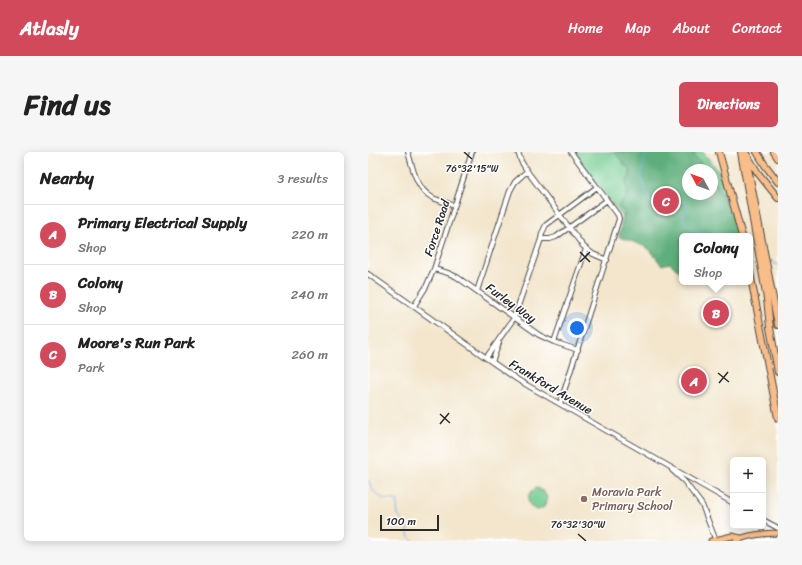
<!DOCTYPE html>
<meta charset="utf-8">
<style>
body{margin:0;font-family:Sriracha,sans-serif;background:#f6f6f6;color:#222}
.controls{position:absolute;right:12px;bottom:12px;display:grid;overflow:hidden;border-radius:6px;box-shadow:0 2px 10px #0003}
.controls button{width:36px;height:36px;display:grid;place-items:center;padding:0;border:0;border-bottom:1px solid #e0e0e0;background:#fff;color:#222;font:20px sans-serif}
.compass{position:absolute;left:314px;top:12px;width:36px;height:36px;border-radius:50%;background:#fff;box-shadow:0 2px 10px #0003;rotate:311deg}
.scale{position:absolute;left:12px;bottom:10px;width:59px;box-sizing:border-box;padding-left:4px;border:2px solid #2b2b2b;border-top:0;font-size:11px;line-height:14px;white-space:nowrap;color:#2b2b2b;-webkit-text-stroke:3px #fff;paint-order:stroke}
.you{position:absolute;left:209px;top:176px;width:14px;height:14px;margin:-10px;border:3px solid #fff;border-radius:50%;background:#1a73e8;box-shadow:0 0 0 6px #1a73e833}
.badge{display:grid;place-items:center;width:26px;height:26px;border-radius:50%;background:#d1495b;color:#fff;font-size:13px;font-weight:700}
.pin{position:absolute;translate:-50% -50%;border:2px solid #fff;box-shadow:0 1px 4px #0006}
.popup{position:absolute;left:311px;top:81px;width:74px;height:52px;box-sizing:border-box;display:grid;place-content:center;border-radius:6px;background:#fff;filter:drop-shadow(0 1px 3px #0005);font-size:13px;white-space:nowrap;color:#767676}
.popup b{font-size:15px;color:#222}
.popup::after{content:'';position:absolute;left:50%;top:100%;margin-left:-8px;border:8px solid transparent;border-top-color:#fff}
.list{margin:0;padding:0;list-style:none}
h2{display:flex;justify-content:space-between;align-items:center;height:52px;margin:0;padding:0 16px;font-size:17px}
h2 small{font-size:13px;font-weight:400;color:#767676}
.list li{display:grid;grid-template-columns:26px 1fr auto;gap:12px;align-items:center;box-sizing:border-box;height:60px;padding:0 16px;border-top:1px solid #e0e0e0}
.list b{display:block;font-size:15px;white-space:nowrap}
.list p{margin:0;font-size:13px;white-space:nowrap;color:#767676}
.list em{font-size:13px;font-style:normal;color:#767676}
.map{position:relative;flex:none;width:410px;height:389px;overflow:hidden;border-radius:6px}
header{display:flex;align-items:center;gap:24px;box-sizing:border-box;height:56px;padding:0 20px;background:#d1495b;color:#fff}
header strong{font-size:19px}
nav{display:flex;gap:22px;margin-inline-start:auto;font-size:14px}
.intro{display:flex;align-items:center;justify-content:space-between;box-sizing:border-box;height:96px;padding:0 24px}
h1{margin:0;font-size:28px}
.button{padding:10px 18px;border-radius:6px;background:#d1495b;color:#fff;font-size:14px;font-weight:700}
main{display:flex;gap:24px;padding:0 24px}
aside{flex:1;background:#fff;border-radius:6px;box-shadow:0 2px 10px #0003}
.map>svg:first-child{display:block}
</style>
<header>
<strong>Atlasly</strong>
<nav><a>Home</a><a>Map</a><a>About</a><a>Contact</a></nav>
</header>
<div class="intro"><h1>Find us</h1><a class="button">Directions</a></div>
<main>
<aside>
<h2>Nearby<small>3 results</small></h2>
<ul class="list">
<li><span class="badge">A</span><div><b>Primary Electrical Supply</b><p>Shop</p></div><em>220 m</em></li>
<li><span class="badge">B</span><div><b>Colony</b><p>Shop</p></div><em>240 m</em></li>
<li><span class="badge">C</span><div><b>Moore's Run Park</b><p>Park</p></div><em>260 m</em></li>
</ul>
</aside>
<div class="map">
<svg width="410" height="389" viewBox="0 0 410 389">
<rect width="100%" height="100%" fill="#fff"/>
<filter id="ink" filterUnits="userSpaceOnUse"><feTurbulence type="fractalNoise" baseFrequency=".025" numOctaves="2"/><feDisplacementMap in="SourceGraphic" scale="8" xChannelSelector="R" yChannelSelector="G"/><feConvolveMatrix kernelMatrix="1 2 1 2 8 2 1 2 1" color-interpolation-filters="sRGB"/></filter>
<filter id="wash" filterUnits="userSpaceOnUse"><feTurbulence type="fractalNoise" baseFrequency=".012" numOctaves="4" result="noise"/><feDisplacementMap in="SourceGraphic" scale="16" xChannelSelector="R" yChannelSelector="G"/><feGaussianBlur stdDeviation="0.9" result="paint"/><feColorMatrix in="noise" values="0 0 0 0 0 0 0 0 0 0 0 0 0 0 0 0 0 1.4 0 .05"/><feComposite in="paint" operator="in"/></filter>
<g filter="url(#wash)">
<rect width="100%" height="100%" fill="#f3e6cd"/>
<path fill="#72ca8f" stroke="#4e7a5d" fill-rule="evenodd" d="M206,0h129l25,31 -14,44 -29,-1 -30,30 -33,-41 -2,-1zM320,18h24v24h-24z
M168,336c6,1 10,5 11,11l-3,8 -6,3c-13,-3 -12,-16 -2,-22z"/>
<path fill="#5dae7a" stroke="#446c52" d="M247,0h77l14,18h-18v24h24v-17l4,6 5,10 4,2 1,9 2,1 -1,4 4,3 6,21 -2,3h-53v36l-6,-3 -6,-6 -8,2c-5,-4 -7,-11 -12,-15 -5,-5 -24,-10 -31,-13l4,-22 2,1 -1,-5 -4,-2 -2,-3 7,-7 3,-9c-6,-8 1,-9 2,-16 0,-1 -1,-6 -2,-7l-3,-1z"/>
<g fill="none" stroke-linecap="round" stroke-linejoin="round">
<path stroke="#6faee2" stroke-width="1" d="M278,0l-5,25 8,23 4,5 7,4 9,-2 3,-6c7,-2 11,-1 16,4v6l-6,5c5,13 13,15 25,20
M382,99l7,3
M400,108l10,5
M0,328c3,3 2,8 6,11 2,3 7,7 11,8 4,1 8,0 13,2l-1,7 1,7 10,14v7l5,5"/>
</g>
</g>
<g filter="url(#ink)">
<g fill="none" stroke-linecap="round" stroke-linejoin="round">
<defs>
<path id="minor" d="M40,0c5,17 8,37 25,46 7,3 15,5 21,8
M150,0l3,9 6,10 56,75 10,8 14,6
M173,87h9l6,-2 51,-37
M66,117l14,4 9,4 82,58 15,7 24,8
M0,122l124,88 26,18 215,123
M109,139l33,-100 5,-9 12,-11
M46,154l12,-19 8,-18 38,-117
M186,190l32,-93
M118,206l28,-40 27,-79 1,-6 4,-8 51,-38
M124,210l7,-19
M192,252l59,-185 -1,-4 -47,-63
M304,318l12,11 18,24 14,36
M395,368l15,8"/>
<path id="major" d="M343,389l21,-5 9,2
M368,389c12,-7 28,-7 42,-8"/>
<path id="highway" d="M351,0l23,84
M373,0l26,147 3,29 8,44
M377,0l33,173
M389,0l8,13 13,17
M406,0l4,6
M379,3l11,18 20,25
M382,121l28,145"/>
</defs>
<use href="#minor" stroke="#494743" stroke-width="6"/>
<use href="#major" stroke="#494743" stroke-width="7"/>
<use href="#highway" stroke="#494743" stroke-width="8"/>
<use href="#minor" stroke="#fff" stroke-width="4"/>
<use href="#major" stroke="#f8bd89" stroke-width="5"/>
<use href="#highway" stroke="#f8bd89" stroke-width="6"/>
</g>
</g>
<path fill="none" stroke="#2b2b2b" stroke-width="1.5" d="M96,0l8,7M212,100l10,10M212,110l10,-10M350,221l11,9M351,231l9,-11M72,262l10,9M72,272l9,-11M210,382l8,7"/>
<circle fill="#8d6e63" stroke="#fff" stroke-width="1.5" cx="216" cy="347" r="4"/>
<g text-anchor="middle" stroke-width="3" stroke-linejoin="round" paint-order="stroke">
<g font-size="12" fill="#2b2b2b" stroke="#fff">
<text transform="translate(69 76) rotate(-72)" y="4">Force Road</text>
<text transform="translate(143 151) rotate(36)" y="4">Furley Way</text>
<text transform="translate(183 235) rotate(31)" y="4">Frankford Avenue</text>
</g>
<g font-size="12" fill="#785e54" stroke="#fff" text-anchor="start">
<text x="224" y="344">Moravia Park<tspan x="224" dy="14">Primary School</tspan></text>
</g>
</g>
<g font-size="10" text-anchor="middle" fill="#2b2b2b" stroke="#fff" stroke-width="3" stroke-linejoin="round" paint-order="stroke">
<text x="104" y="20">76°32'15"W</text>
<text x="210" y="376">76°32'30"W</text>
</g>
</svg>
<div class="controls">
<button>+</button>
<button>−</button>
</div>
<svg class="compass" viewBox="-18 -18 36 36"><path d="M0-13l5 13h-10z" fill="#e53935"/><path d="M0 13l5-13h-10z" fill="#767676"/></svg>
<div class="scale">100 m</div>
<div class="you"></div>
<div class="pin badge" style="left:326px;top:229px">A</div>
<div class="pin badge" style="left:348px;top:161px">B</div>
<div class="popup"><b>Colony</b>Shop</div>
<div class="pin badge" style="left:298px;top:49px">C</div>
</div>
</main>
